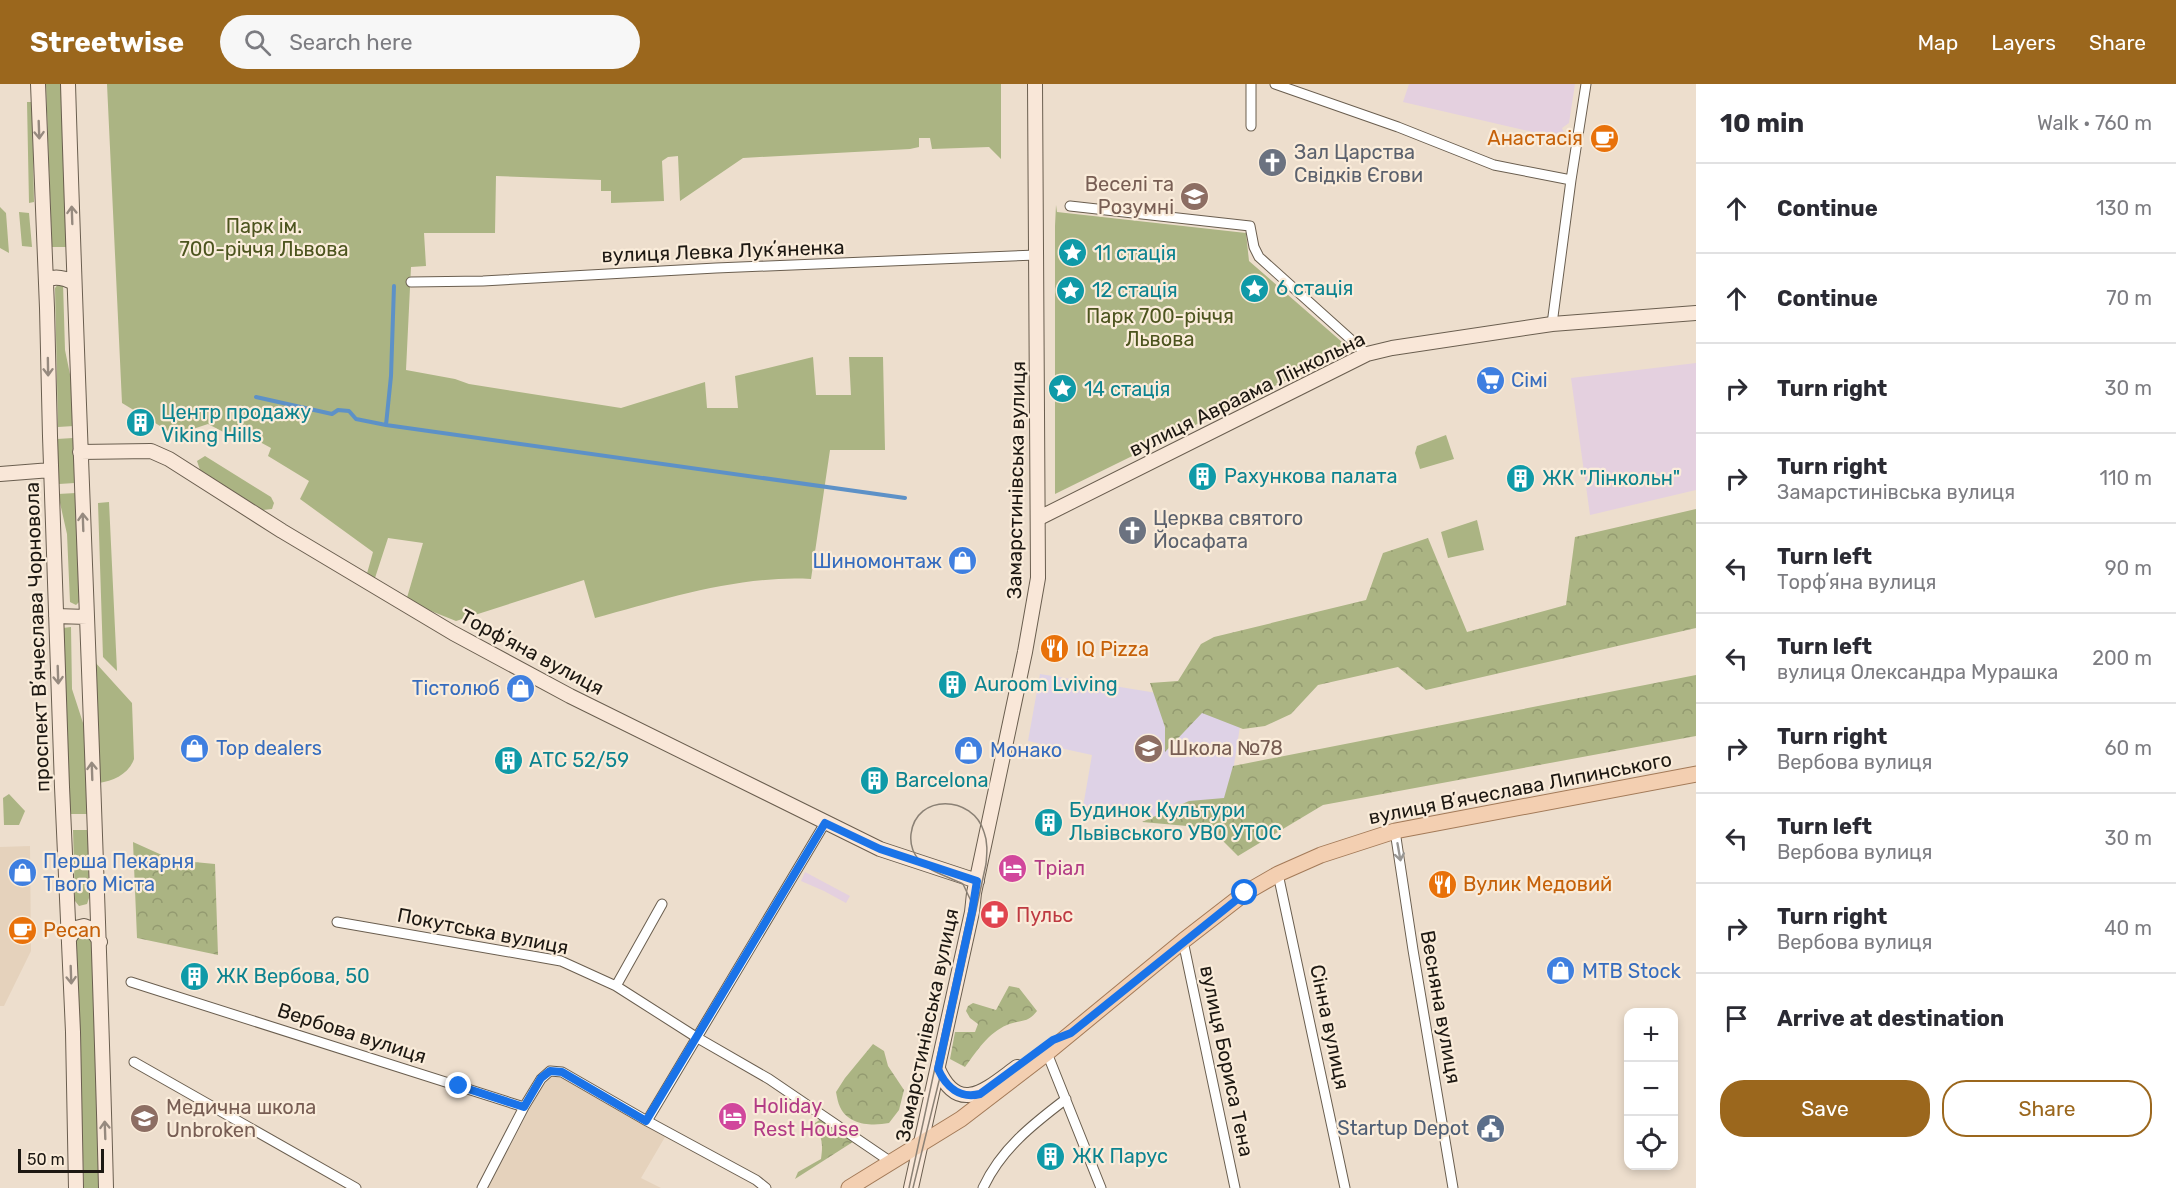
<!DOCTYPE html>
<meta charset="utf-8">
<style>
body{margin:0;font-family:Rubik,sans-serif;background:#f7f7f7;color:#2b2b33}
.controls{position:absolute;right:18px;bottom:18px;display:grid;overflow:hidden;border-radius:12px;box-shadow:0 3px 9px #0003}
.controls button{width:54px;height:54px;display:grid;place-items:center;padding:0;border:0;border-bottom:2px solid #e1e1e2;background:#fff;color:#2b2b33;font:30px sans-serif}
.scale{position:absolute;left:18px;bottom:15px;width:86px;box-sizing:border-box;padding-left:6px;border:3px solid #1d1812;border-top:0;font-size:16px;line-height:21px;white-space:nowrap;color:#1d1812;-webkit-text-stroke:4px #faecda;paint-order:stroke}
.stop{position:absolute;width:18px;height:18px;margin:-14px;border:4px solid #1a73e8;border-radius:50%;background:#fff}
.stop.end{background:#1a73e8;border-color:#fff;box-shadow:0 2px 6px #0008}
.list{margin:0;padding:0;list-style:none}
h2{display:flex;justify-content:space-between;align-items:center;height:78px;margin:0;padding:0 24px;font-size:26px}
h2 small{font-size:20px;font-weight:400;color:#7c7c81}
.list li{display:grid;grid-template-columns:39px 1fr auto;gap:18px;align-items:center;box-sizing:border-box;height:90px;padding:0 24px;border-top:2px solid #e1e1e2}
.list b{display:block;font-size:22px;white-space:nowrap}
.list p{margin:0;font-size:20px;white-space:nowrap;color:#7c7c81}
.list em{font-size:20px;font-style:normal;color:#7c7c81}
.actions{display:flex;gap:12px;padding:18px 24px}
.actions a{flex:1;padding:14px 0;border:2px solid #9b671d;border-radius:24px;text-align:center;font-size:21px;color:#9b671d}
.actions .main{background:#9b671d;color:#fff}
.icon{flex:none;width:33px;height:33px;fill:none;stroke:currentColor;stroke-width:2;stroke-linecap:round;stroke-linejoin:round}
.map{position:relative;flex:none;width:1696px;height:1104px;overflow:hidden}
header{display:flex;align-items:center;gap:36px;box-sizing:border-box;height:84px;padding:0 30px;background:#9b671d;color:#fff}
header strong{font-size:28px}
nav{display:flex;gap:33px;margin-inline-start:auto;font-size:21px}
.search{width:420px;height:54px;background:#f7f7f7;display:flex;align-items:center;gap:15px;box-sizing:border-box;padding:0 21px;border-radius:33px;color:#7c7c81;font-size:22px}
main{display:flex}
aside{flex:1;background:#fff}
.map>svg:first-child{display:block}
</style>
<header>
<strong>Streetwise</strong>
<div class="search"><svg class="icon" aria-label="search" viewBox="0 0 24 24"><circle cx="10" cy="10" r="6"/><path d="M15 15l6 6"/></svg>Search here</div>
<nav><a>Map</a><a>Layers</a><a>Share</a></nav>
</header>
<main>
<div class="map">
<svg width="1696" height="1104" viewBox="0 0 1696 1104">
<defs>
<pattern id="forest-crowns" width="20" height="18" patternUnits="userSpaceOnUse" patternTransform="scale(1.5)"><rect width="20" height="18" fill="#abb483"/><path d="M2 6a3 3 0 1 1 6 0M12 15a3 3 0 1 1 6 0" fill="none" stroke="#939a70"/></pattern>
</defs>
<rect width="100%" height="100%" fill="#eddecd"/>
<path fill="#e5d2bc" d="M30,762l1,105 -27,55h-4v-159z
M551,992l12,2 102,59 -24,41 20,10h-173l57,-108z"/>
<path fill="#e4d0df" d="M1409,0h166l-6,39 -7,5 5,12 -164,-38z
M1696,279v127l-106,25 -19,-137z
M805,788l45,24 -4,7 -22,-12 -23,-10z"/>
<path fill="#ded2e6" d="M1040,590l203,33 -18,116 -81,-7 -61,-9 9,-52 -64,-14z"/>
<path fill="#abb483" d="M46,0h16l6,163h-16z
M107,0h894v75l-12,-12 -57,2 -2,-11h-11v9l-9,2 -167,9 -63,43 -2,-45 -10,1 -6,4 2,40 -53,2v-12h-10v-11l-105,-4 -1,57h-71l2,33 -15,1 -5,103 49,9 14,5 152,24 84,-26 2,26h31l-3,-32 78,-19 3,38h35l-2,-38h34l2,93h-55l-19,129c-73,-4 -146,20 -216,39l-11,-38 -128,41 -50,-20 17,-58 -35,-5 -14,43 -8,-4 7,-25 -73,-53 9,-18 -41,-25 3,-8 -33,-18 -5,7 -25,-13 -33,11 -53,-32z
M27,18h5l2,100 -5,1z
M1056,121l1,7 189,21 3,28 101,88 -295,145v-268z
M0,123l6,6 3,40 -9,-5z
M19,128l10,1 3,34 -10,-1z
M59,199h4l2,67 8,39 1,37 -16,1 -3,-139z
M1446,351l8,24 -34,10 -5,-16 2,-7z
M73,354l2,45 -16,1 -2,-45z
M205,372l66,41 3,6 -2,6 -9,1 -63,-40 -3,-9z
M76,409l3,109 -3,3 -6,-3 -3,-68 -9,-40z
M109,418l8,169 -14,-14 -5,-154z
M1477,436l7,30 -36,8 -7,-26z
M71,543l1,62 12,37 3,88h-18l-6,-186z
M94,577l38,42 2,56c-5,15 -21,22 -35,24z
M9,710l16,17 -6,14h-15l-1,-27z
M73,746h15l1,68 -2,6 -8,2 -4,-5z
M79,848h7l6,4 8,252h-16l-8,-251z"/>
<path fill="url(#forest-crowns)" d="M1696,425v119l-270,62 -28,-23 -80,18 -27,29 -26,12 -22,3 -41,-16 -37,39v-25l-15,-44 28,-2 23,-37 13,-7 152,-37 17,-47 45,-15 39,94 99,-27 9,-68z
M1696,591v61l-373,69 -85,51 -28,-28 -68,-6 47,-21 35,-3 9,-32z
M133,758l40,18 42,4 3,91 -81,-17z
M1009,902l10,2 18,23c-10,13 -16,8 -30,14 -19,8 -30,26 -42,42l-15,-8 5,-27h20l3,-8 -8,-6 -4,-7 2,-5 5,-3 23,7z
M873,960l11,7 4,15 16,24 -5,20 -10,13c-16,3 -40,3 -49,-16 -2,-4 -3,-10 -4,-15l9,-14z
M824,1033l31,13 4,8 -64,41 3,-7 23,-13c2,-15 2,-23 -9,-34z"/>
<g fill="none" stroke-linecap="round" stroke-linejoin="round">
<path stroke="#5d91c7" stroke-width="4" d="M394,202l-3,90 -5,49 519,73
M256,313l76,17 6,-4 11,1 7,8 30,6"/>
<defs>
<path id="street" d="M1275,0l123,43 96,38 77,15
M1251,42v-42
M1070,122l180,20 4,21 5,10 108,97
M411,198l72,-1 233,-13 321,-13
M1552,240l19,-144 15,-96
M1395,747l18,119 40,238
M1278,790l67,314
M337,838l224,39 55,25 80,51 73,42 122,83
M1183,857l52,247
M131,898l393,125 17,-28 9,-8 12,1 85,49 109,59 10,8
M616,902l46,-82
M1047,969l54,135
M134,978l222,126
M647,1037l178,-298
M482,1104l42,-81
M983,1104c18,-39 50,-64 83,-89"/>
<path id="secondary" d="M38,0l9,224 3,128 12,351 11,245 3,156
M68,0c11,368 29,736 38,1104
M46,196c10,-5 19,-2 28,3
M80,368l71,-1 18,8 113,72 171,102 117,63 310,153 97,32
M0,390l51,-4
M1039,434l328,-164 25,-6 160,-24 144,-11
M56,532l31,1
M70,853l6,-9 8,-2 8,3 8,13
M938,985c21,48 50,19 79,-2
M911,1104l61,-276 2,-19 51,-241 13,-74 -3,-494"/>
<path id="primary" d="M849,1104l112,-69 86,-66 136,-112 62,-48 33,-19 43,-19 74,-24 301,-57"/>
</defs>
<use href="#street" stroke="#6a5e4f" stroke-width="11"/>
<use href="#secondary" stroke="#6a5e4f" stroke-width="16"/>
<use href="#primary" stroke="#a37a58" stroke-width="17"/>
<use href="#street" stroke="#fff" stroke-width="9"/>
<use href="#secondary" stroke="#f9e7d8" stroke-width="14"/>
<use href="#primary" stroke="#f3cfb1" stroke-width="15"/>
<path stroke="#8b8175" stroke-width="1.5" d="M909,1104l62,-287 -8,-17c-13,-7 -34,-12 -44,-24 -6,-7 -9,-17 -8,-26 5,-41 62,-39 73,-2 4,10 3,21 2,32l-47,217 -26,107"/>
</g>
<defs><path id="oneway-shaft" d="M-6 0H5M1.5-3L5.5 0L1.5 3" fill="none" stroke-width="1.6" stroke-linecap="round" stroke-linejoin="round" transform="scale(1.5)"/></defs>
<g stroke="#968a7f">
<use href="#oneway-shaft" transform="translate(39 46) rotate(88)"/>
<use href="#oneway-shaft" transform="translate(72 131) rotate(-92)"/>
<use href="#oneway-shaft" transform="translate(48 283) rotate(89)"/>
<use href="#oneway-shaft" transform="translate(83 438) rotate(-92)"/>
<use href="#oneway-shaft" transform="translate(58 591) rotate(88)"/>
<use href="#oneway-shaft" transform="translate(92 687) rotate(-92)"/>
<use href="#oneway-shaft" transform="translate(71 891) rotate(88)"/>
<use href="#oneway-shaft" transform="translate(105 1046) rotate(-92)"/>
</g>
<use stroke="#999794" href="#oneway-shaft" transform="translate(1399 768) rotate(80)"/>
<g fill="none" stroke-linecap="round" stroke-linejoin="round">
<path stroke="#1a73e8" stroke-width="8" d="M459,1002l65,21 17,-29 9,-7 12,1 84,49 179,-298 55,26 97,32 -5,31 -34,157c8,18 22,30 42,25l73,-54 18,-7 174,-140"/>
</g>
<defs>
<symbol id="cafe-disc" viewBox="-11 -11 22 22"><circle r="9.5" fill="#e8710a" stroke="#faecda"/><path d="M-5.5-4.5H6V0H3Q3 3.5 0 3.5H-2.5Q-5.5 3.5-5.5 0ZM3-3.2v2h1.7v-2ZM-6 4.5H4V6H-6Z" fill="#fff"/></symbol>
<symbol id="church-disc" viewBox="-11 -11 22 22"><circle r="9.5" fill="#6b7280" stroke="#faecda"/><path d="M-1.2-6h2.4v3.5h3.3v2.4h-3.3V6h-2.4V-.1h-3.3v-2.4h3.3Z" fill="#fff"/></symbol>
<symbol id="school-disc" viewBox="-11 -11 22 22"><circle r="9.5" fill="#8d6e63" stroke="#faecda"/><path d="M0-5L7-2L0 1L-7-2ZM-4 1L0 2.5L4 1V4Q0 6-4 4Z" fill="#fff"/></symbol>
<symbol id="sight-disc" viewBox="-11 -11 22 22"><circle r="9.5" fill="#0f9aa8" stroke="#faecda"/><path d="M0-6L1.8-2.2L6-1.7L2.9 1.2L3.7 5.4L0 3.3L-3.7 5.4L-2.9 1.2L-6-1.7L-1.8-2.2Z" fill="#fff"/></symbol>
<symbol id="supermarket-disc" viewBox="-11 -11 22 22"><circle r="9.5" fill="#3f7fe0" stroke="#faecda"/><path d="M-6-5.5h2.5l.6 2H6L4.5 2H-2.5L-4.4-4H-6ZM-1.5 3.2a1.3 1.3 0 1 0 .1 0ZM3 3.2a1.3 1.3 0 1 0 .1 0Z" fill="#fff"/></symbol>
<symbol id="building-disc" viewBox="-11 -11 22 22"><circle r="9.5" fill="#0f9aa8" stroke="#faecda"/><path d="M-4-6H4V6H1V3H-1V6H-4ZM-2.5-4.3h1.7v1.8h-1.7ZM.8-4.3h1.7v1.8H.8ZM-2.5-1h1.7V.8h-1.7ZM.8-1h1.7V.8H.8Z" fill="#fff"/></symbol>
<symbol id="shop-disc" viewBox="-11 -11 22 22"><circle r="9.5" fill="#3f7fe0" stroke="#faecda"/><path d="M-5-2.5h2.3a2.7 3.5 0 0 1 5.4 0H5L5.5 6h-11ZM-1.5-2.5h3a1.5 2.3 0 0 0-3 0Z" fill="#fff"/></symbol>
<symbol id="restaurant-disc" viewBox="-11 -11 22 22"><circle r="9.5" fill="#e8710a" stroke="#faecda"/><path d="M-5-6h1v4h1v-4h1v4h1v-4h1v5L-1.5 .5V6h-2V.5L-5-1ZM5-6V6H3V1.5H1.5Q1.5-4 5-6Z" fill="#fff"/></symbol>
<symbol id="hotel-disc" viewBox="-11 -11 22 22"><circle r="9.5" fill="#d1479c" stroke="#faecda"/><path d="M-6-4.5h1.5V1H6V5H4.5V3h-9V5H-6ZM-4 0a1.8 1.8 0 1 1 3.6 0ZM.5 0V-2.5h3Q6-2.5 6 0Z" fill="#fff"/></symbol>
<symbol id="pharmacy-disc" viewBox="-11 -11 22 22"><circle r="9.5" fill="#e0444e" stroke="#faecda"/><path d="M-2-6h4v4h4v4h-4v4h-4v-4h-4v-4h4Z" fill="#fff"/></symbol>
<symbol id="university-disc" viewBox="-11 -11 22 22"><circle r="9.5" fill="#8d6e63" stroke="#faecda"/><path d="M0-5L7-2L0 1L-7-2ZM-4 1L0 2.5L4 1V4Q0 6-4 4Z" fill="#fff"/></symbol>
<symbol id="civic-disc" viewBox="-11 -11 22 22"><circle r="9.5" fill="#5c6f8a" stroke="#faecda"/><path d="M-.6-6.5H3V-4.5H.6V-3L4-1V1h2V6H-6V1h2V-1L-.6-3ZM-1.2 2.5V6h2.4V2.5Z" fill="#fff"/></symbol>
</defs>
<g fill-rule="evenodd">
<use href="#cafe-disc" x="1588" y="38" width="33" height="33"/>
<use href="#church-disc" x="1256" y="62" width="33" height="33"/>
<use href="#school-disc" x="1178" y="96" width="33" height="33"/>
<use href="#sight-disc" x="1056" y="152" width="33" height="33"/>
<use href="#sight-disc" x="1238" y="188" width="33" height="33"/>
<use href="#sight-disc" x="1054" y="190" width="33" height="33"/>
<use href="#supermarket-disc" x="1474" y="280" width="33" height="33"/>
<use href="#sight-disc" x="1046" y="288" width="33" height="33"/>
<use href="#building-disc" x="124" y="322" width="33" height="33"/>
<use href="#building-disc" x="1186" y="376" width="33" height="33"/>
<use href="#building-disc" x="1504" y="378" width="33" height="33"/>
<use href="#church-disc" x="1116" y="430" width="33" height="33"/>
<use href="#shop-disc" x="946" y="460" width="33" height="33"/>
<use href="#restaurant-disc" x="1038" y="548" width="33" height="33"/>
<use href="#building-disc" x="936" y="584" width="33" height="33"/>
<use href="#shop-disc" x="504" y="588" width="33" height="33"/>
<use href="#shop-disc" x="178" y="648" width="33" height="33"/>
<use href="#school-disc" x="1132" y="648" width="33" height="33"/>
<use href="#shop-disc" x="952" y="650" width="33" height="33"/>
<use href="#building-disc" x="492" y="660" width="33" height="33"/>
<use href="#building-disc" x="858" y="680" width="33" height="33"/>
<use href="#building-disc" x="1032" y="722" width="33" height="33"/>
<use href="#hotel-disc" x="996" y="768" width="33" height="33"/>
<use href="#shop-disc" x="6" y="772" width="33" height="33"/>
<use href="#restaurant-disc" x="1426" y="784" width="33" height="33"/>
<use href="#pharmacy-disc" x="978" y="814" width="33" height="33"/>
<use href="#cafe-disc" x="6" y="830" width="33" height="33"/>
<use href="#shop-disc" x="1544" y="870" width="33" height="33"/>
<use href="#building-disc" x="178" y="876" width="33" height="33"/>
<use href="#hotel-disc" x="716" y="1016" width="33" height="33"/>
<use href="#university-disc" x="128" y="1018" width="33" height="33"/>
<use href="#civic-disc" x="1474" y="1028" width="33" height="33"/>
<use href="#building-disc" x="1034" y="1056" width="33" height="33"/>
</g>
<g text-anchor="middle" stroke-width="4.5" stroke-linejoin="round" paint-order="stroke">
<g font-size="20" fill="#c56008" stroke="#faecda" text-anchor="start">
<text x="1583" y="61" text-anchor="end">Анастасія</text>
<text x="1076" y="572">IQ Pizza</text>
<text x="1463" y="807">Вулик Медовий</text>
<text x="43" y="853">Pecan</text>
</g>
<g font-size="20" fill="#5b616d" stroke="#faecda" text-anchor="start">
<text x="1294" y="75">Зал Царства<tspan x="1294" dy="23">Свідків Єгови</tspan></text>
<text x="1153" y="441">Церква святого<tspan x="1153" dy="23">Йосафата</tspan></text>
</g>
<g font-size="20" fill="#785e54" stroke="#faecda" text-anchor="start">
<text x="1174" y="107" text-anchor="end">Веселі та<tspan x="1174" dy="23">Розумні</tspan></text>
<text x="1169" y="671">Школа №78</text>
<text x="166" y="1030">Медична школа<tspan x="166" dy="23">Unbroken</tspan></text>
</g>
<g font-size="20" fill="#4c541e" stroke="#faecda">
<text x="264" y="149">Парк ім.<tspan x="264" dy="23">700-річчя Львова</tspan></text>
<text x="1160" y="239">Парк 700-річчя<tspan x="1160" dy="23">Львова</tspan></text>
</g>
<g font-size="20" fill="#1d1812" stroke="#faecda">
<text transform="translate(723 167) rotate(-2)" y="7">вулиця Левка Лукʼяненка</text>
<text transform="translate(1247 310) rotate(-26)" y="7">вулиця Авраама Лінкольна</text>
<text transform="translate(1016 396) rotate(-89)" y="7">Замарстинівська вулиця</text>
<text transform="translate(37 553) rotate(-92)" y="7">проспект Вʼячеслава Чорновола</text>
<text transform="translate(532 568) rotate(28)" y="7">Торфʼяна вулиця</text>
<text transform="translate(1520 704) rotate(-11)" y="7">вулиця Вʼячеслава Липинського</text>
<text transform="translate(483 847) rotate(11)" y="7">Покутська вулиця</text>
<text transform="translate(1441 923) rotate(80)" y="7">Весняна вулиця</text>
<text transform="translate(927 941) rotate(-78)" y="7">Замарстинівська вулиця</text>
<text transform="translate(1330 943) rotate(78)" y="7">Сінна вулиця</text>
<text transform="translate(352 949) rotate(18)" y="7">Вербова вулиця</text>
<text transform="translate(1227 977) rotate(78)" y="7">вулиця Бориса Тена</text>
</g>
<g font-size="20" fill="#0d838f" stroke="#faecda" text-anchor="start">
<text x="1094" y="176">11 стація</text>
<text x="1276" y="211">6 стація</text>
<text x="1092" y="213">12 стація</text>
<text x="1084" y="312">14 стація</text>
<text x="161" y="335">Центр продажу<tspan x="161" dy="23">Viking Hills</tspan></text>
<text x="1224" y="399">Рахункова палата</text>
<text x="1542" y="401">ЖК "Лінкольн"</text>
<text x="974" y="607">Auroom Lviving</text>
<text x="529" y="683">АТС 52/59</text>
<text x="895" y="703">Barcelona</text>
<text x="1069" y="733">Будинок Культури<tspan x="1069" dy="23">Львівського УВО УТОС</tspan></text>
<text x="216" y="899">ЖК Вербова, 50</text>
<text x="1072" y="1079">ЖК Парус</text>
</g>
<g font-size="20" fill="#366cbe" stroke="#faecda" text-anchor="start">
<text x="1511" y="303">Сімі</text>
<text x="942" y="484" text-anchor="end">Шиномонтаж</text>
<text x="500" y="611" text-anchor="end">Тістолюб</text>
<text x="216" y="671">Top dealers</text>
<text x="990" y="673">Монако</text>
<text x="43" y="784">Перша Пекарня<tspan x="43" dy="23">Твого Міста</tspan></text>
<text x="1582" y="894">MTB Stock</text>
</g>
<g font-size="20" fill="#b23c85" stroke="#faecda" text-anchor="start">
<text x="1034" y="791">Тріал</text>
<text x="753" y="1029">Holiday<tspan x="753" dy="23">Rest House</tspan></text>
</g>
<g font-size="20" fill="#be3a42" stroke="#faecda" text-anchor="start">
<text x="1016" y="838">Пульс</text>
</g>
<g font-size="20" fill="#4e5e75" stroke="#faecda" text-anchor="end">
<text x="1469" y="1051">Startup Depot</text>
</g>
</g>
</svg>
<div class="controls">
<button>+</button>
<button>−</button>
<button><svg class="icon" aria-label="locate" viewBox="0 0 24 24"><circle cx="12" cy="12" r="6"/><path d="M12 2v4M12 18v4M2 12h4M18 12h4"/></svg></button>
</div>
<div class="scale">50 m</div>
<div class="stop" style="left:1245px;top:809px"></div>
<div class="stop end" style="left:459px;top:1002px"></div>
</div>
<aside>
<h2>10 min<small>Walk · 760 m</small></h2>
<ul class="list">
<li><svg class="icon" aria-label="ahead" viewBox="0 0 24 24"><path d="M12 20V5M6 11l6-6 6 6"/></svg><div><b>Continue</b></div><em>130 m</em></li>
<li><svg class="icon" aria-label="ahead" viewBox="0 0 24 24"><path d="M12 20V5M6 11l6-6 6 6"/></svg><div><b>Continue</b></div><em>70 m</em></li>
<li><svg class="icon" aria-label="right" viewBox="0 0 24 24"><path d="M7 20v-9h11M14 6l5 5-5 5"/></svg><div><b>Turn right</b></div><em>30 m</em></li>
<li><svg class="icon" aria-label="right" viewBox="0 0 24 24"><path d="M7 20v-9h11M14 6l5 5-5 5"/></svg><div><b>Turn right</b><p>Замарстинівська вулиця</p></div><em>110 m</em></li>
<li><svg class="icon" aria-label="left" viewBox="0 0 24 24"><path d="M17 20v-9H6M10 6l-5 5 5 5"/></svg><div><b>Turn left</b><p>Торфʼяна вулиця</p></div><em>90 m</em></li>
<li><svg class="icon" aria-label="left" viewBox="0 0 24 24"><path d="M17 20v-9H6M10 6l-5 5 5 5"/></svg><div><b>Turn left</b><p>вулиця Олександра Мурашка</p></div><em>200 m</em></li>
<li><svg class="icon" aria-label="right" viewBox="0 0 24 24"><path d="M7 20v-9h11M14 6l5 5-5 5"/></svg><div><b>Turn right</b><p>Вербова вулиця</p></div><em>60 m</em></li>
<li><svg class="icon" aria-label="left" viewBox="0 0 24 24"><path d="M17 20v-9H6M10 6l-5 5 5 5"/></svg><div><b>Turn left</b><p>Вербова вулиця</p></div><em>30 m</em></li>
<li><svg class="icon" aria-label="right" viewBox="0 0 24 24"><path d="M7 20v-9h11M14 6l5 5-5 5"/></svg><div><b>Turn right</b><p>Вербова вулиця</p></div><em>40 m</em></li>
<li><svg class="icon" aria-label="arrive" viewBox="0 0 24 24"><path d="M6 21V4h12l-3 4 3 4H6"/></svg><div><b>Arrive at destination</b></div></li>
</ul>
<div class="actions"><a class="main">Save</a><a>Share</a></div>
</aside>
</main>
